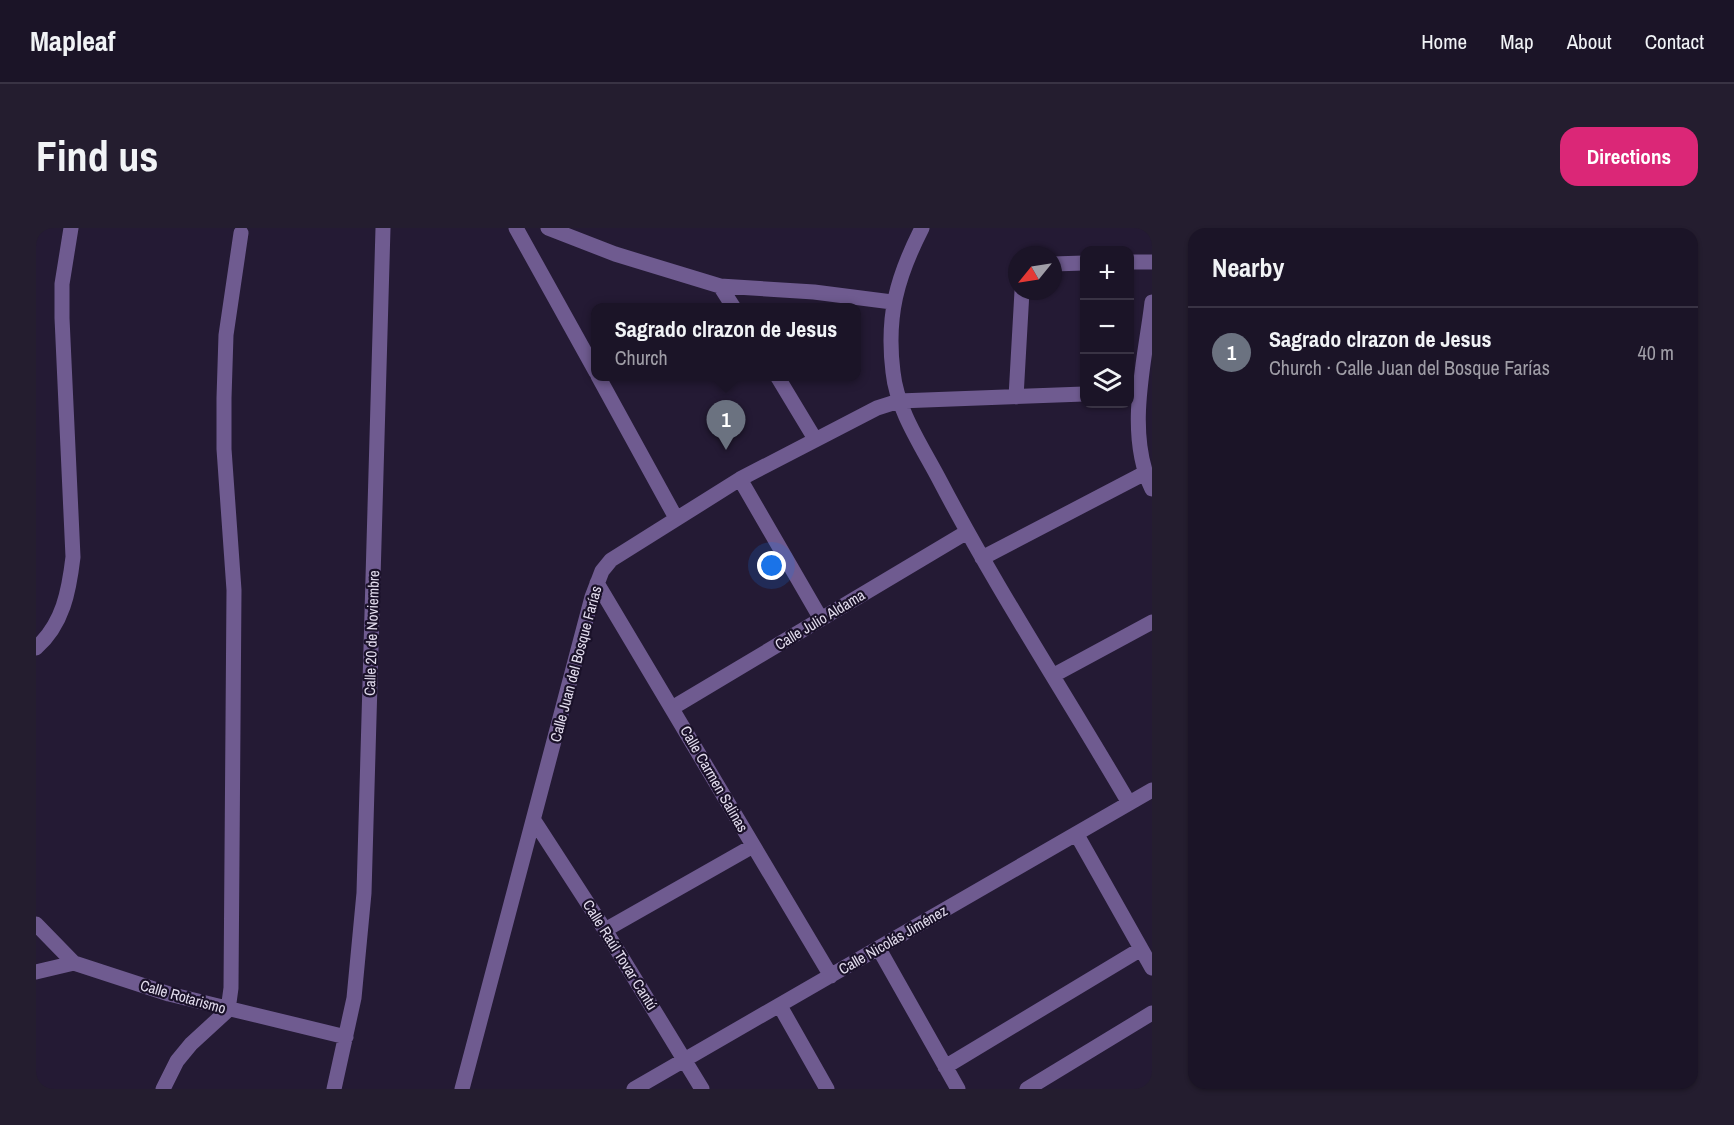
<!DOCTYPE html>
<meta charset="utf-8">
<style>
body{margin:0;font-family:"Archivo Narrow",sans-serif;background:#241d2f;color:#f1f3f6}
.controls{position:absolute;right:18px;top:18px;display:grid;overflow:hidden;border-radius:12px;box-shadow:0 2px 4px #0004}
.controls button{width:54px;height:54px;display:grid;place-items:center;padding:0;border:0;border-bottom:2px solid #393344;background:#1b1427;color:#f1f3f6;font:30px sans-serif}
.compass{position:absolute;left:972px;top:18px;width:54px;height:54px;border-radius:50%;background:#1b1427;box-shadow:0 2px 4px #0004;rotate:240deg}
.you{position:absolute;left:736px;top:338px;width:21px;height:21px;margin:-15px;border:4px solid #fff;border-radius:50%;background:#1a73e8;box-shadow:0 0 0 9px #1a73e833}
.badge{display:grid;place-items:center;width:39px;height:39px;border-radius:50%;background:#db2777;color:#fff;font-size:20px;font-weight:700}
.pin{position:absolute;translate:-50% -50px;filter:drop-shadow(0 2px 3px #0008)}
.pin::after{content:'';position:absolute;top:32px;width:21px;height:18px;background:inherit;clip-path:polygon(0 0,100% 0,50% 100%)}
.popup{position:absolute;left:555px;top:75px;width:270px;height:78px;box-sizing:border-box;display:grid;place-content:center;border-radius:12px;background:#1b1427;filter:drop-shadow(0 2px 4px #0005);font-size:20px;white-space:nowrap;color:#a09ea7}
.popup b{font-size:22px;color:#f1f3f6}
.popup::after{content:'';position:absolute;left:50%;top:100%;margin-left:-12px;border:12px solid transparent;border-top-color:#1b1427}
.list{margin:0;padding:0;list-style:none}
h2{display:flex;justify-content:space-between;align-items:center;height:78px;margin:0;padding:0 24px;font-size:26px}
h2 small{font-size:20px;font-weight:400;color:#a09ea7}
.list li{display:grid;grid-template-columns:39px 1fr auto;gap:18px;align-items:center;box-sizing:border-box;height:90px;padding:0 24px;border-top:2px solid #393344}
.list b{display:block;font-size:22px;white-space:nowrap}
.list p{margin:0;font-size:20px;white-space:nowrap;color:#a09ea7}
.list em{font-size:20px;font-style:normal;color:#a09ea7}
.icon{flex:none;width:33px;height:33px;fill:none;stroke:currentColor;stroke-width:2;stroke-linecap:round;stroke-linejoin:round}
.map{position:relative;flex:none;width:1116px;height:861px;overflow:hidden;border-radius:18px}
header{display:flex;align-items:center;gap:36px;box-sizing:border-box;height:84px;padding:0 30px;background:#1b1427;border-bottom:2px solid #393344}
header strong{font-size:28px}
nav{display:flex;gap:33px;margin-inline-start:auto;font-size:21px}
.intro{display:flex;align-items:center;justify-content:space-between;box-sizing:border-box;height:144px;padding:0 36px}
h1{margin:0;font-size:42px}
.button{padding:15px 27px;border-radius:18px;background:#db2777;color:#fff;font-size:21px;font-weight:700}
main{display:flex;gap:36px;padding:0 36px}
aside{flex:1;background:#1b1427;border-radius:18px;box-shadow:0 2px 4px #0004}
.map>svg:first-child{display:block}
</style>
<header>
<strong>Mapleaf</strong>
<nav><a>Home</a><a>Map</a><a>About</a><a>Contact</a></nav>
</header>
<div class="intro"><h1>Find us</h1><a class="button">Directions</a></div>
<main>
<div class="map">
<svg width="1116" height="861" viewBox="0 0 1116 861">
<rect width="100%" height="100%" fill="#241a34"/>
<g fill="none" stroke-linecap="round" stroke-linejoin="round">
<path stroke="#6f5b90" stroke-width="15" d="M480,0l80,144
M512,0l67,26 105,32 94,6 78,10
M886,0c-25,49 -36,88 -29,144 4,38 28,73 46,107 58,111 127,216 190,324
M1094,34h22
M1017,36l31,-1
M684,58l14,22
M1116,74c-7,60 -27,130 0,187
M562,148l78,142
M741,148l38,63
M980,169l6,-106
M704,251l81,140
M946,330l163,-85
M561,355l234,393
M0,420c27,-24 33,-57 37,-91l-11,-239v-34l9,-56
M1018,447l98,-53
M636,480l295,-176
M499,594l70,108 97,159
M1041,607l75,133
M0,696l38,39 95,31 177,43
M569,702l148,-84
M843,721l79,140
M0,744l38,-9
M744,778l47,83
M909,839l196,-118
M127,861l14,-28 14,-17 37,-34 3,-22 3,-398 -10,-141v-51l2,-63 15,-102
M298,861l20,-91 10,-105 19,-665
M426,861l130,-492 10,-26 9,-11 129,-81 137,-71 22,-7 185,-7
M598,861l518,-299
M991,861l125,-76"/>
</g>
<g text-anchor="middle" stroke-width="4.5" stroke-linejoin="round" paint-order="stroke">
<g font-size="15" fill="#e2dced" stroke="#1a1129">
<text transform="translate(784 392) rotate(-31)" y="5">Calle Julio Aldama</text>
<text transform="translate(336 405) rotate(-88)" y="5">Calle 20 de Noviembre</text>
<text transform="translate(540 436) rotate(-75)" y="5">Calle Juan del Bosque Farías</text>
<text transform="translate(678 551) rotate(60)" y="5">Calle Carmen Salinas</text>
<text transform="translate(857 712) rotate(-30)" y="5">Calle Nicolás Jiménez</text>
<text transform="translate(584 727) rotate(58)" y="5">Calle Raúl Tovar Cantú</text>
<text transform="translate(147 769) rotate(16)" y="5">Calle Rotarismo</text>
</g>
</g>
</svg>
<div class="controls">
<button>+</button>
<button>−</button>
<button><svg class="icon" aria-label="layers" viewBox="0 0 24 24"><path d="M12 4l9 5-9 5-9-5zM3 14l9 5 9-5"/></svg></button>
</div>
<svg class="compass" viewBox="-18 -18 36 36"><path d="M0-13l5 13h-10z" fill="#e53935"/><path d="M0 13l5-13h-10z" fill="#a09ea7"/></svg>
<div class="you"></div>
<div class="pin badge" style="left:690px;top:222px;background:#6b7280">1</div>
<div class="popup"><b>Sagrado clrazon de Jesus</b>Church</div>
</div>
<aside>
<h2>Nearby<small></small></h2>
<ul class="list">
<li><span class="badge" style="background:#6b7280">1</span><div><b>Sagrado clrazon de Jesus</b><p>Church · Calle Juan del Bosque Farías</p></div><em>40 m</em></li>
</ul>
</aside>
</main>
